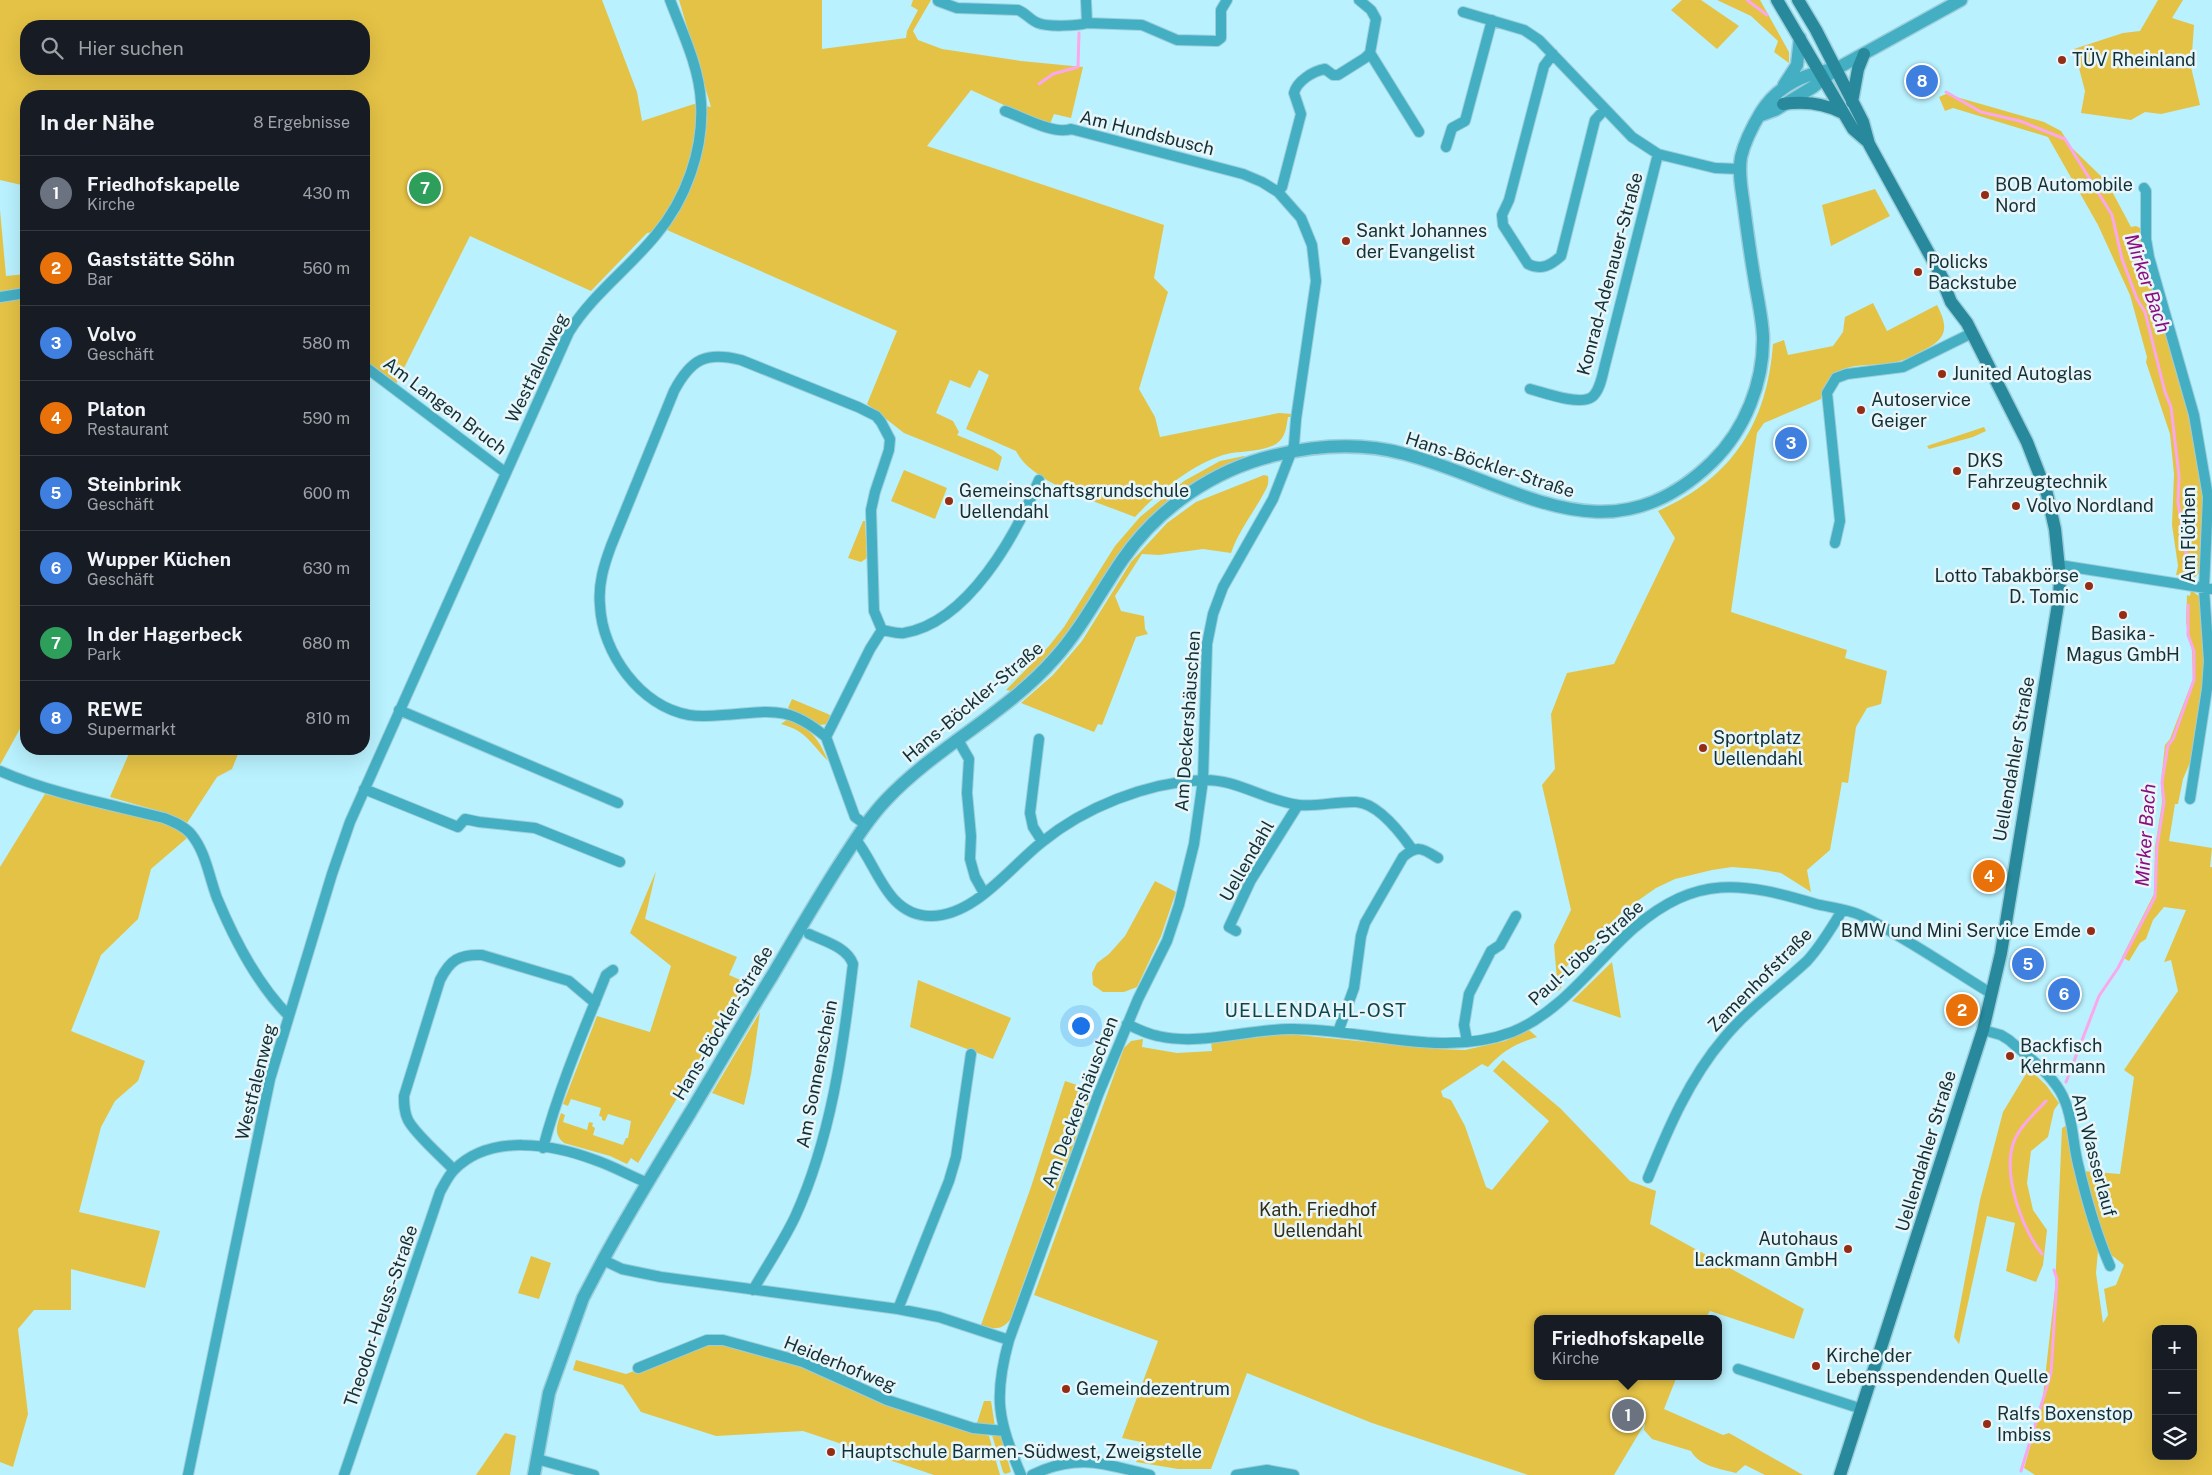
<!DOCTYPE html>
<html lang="de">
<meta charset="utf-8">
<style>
body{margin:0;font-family:"Public Sans",sans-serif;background:#20242c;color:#f1f3f6}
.controls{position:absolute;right:15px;bottom:15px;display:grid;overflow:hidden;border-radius:10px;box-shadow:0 5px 20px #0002}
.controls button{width:45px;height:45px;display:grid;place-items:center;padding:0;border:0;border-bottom:1px solid #363941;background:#171b24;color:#f1f3f6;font:25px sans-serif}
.you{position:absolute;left:1080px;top:1025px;width:18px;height:18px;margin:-12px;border:4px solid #fff;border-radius:50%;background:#1a73e8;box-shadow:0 0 0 8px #1a73e833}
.badge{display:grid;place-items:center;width:32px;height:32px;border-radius:50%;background:#c89a91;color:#fff;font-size:16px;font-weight:700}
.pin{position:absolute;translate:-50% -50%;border:2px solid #fff;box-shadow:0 1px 5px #0006}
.popup{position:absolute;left:1534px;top:1315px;width:188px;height:65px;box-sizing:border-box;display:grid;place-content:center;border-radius:10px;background:#171b24;filter:drop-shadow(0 1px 4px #0005);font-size:16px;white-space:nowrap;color:#9ea1a6}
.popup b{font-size:19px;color:#f1f3f6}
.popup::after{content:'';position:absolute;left:50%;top:100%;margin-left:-10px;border:10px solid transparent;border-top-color:#171b24}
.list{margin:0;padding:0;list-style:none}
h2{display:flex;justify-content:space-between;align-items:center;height:65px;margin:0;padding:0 20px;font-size:21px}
h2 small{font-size:16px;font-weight:400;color:#9ea1a6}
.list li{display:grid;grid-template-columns:32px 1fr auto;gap:15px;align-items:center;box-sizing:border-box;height:75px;padding:0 20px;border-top:1px solid #363941}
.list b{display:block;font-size:19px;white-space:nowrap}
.list p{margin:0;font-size:16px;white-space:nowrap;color:#9ea1a6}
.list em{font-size:16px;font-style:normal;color:#9ea1a6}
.icon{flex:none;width:28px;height:28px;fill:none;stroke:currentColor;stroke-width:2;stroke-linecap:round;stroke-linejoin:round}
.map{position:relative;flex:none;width:2212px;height:1475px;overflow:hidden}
.search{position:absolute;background:#171b24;box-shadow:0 5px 20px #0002;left:20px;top:20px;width:350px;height:55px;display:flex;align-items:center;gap:12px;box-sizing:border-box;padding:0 18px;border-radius:20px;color:#9ea1a6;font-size:19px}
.panel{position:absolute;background:#171b24;box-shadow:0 5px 20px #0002;left:20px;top:90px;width:350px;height:665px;border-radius:20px}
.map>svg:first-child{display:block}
</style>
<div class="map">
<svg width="2212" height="1475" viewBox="0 0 2212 1475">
<rect width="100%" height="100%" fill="#b9f1fe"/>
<path fill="#e4c246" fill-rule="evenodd" d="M0,0h602l35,92 5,29 52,-17 17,3 -32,-107h143v49l84,-11 1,-7 11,-21 -7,-4 2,-6h18l-18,31 5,9 24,9 79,12 62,6 -12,51 -17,-4 -4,10 -33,-13 -46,-21 -44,56 237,79 -10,53 14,14 -29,97 16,28 5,20 119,-24 13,1 -1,3h-3c-2,11 -2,20 -12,27 -16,9 -36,6 -53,11 -33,11 -65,37 -88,62 -34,-14 -103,-33 -119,-66l-50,-22 23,-54 -10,-5 -9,18 -20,-8 -14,33 17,8 6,11 -2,3 36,15 9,7 -4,14 -94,-38 -37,-29 30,-73 -230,-101 -20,3 -56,58 -121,-55 -74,148 -32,-22v-266h-338v90l-26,-6zM26,26h338v43h-338z
M1682,0h19l38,26 -22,23 -46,-39z
M1717,0h43l29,52v11l-15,-11 4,-11 -27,-25z
M2158,0h25l-11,18 22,7 -3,42 9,38 -39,9 -16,-2 -14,8 -50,-7 4,-22 -11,-42 49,-16 17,-2z
M1946,94l98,28 17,9 11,17 35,34 24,45 5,-1 6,3 3,34 -1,5 11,22 38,141 11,68 -4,73 -5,5 -19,-2 2,-9 -6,-41 2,-51 -4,-40 -24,-72 1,-5 -17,-62 -32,-70 -50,-88 -95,-29 -8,3 -6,-14z
M1875,189l15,27 -59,30 -9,-41z
M0,210l6,66 20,-2v444l-26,47z
M1873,303l14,28 50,-26c13,25 9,35 -17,47 -9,5 -18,9 -28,11 -17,3 -38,0 -53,8 -11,5 -16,16 -18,28l-57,24 -7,10 -26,179 116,38 -2,8 42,13 -6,33 -14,4 -11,19 -8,56 -6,-1 -12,68 -23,20 4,22 -30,-19 -24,-4 -25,-2 -20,3 -37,9 -19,9 -33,23 -60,59 -2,18 -3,3 -4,-46 17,-35 -29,-125 13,-16 -4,-55 16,-41 47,-9 61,-126 -17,-27c74,-33 109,-87 115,-167l11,-4 4,15 45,-9 10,-14 2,-15z
M1984,427l2,4 -13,6 -44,12 -2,-3z
M1244,456l1,2c-33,17 -67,32 -94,58 -35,34 -54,79 -83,118 -15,22 -36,40 -56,57l-6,-1 43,-44 15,-19 51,-81 25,-29 44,-36 36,-20z
M904,470l43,18 -12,31 -44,-18z
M1264,475l4,1c1,6 0,10 -3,15 -11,21 -26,39 -34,62l-28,-4 -44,6 -17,-1 -27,42 6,15 23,5 1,13 3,5 -12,3 -34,88 -4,-1 -4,8 -73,-29 32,-28 29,-34 49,-79 36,-39 29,-21z
M863,521h2l2,37 -6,4 -13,-4z
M2191,590l9,7 6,74 -14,87 -9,21 -5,25h-3l-6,37 43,7 -2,19h2v608h-177l-11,-7 18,-63 13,-116 7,-161 7,-4 29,127 -2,22 7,50 5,-8 -4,-26 12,-4 8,-20 -15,-12 -27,-82 38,3 14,-97 -10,-7 54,-79 -7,-31 -7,2 22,-52 -22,-3 -11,13 -7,19 -6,4 -11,18 -7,-4 32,-63 1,-47 7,-44 -1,-22 4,-36 5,-6 23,-60 -1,-28 -6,-29 1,-27 3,1zM2156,1329h37v127h-37z
M792,699l36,15 3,2 -2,8 -10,1 -31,-17z
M789,718c22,12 29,19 39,43 -17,-17 -21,-30 -47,-37z
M131,749h109l-8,20 -15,8 -30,46 -18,-9 -59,-17z
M45,794l117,27 14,7 11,10 -36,31 -13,50 -37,36 -30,76 74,30 -7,20 -23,20 -14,26 -22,85 81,19 -15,57 -74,-19v41h-37l-16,19 10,85 -15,53 -13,-5v-595z
M656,871l-11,48 92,38 -8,18 25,11 -19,16 -97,161 -7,-5 -4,6 -17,-8 -46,-13c-11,-9 -7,-18 -3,-30l4,2 -2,7 24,8 2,-8 4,1 -1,3 3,2 -2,7 30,10 3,-7h2l3,-17 -23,-7 -3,7 -3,-1v-3l-3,-1 2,-8 -30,-9 -3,7 -5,-2 34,-88 53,16 21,-66 -41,-33z
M1155,881l21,11 -15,44 -24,51 -13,5h-21l-10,-7 -1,-12 5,-10 12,-9 16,-18z
M1612,962l9,56 -49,-17z
M918,980l93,38 -18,41 -83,-32z
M760,1012l-9,62 -7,31 -32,-12z
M1529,1030l8,7c-22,7 -33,13 -49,30l-6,-3 -41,27 2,6 8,3 14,26 21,61 6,3 57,-69 -56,-50 10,-11 58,49 69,72 26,10 -6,33 154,85 -10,30 -84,-28 -5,8h-167v57h139l-13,33 59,26 6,-2 74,42h-38l-20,-10 -9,8c-15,-4 -37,-7 -45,-22l-39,-12 -8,-9 1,-7 -31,52h-86l-156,-52 -125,-50 -36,96h-33l-42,-7 5,-20 -19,-4 36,-97 -124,-46 90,-247 7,-7 12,-2 -1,8 35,6 35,-2 -1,-9 77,-8 150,15 27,1 40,-9z
M2029,1069l17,16 13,18 -5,7 -6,27 -17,14 -4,32 6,27 14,20 -4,35 -7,17 -30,-11 9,-48 -28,-7 -28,128 -5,-7 26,-137 23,-88z
M1065,1081l24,8 2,7 -81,224c-9,11 -17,9 -29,5l50,-138z
M531,1256l20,7 -12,36 -21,-6z
M714,1341l80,21 88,39 107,35 11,39h-66l-131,-44 -87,5 -75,-24 -18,-27 -50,-15 3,-10 50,14z
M984,1401h7l4,26 -19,-1z
M505,1433l11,3 -6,39h-34z
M992,1435l9,1 10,36 -6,2 -2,-2z"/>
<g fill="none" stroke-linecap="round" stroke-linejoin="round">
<path stroke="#fba7eb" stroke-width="3" d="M1747,0l20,15
M1039,84l14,-10 25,-7 1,-34
M1946,92l35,20 39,9 45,18 47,76 10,44 15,40 8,13 20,80 6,15 8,69 -1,26 8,51 1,22
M2066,1082l33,-86 19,-28 37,-71 2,-51 7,-43 -2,-21 6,-37 5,-6 21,-59v-29l-6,-16v-30
M2042,1254c-20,-26 -39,-77 -29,-110 5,-16 22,-31 33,-43
M2021,1471l30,-98 6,-94 -3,-9"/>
<defs>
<path id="minor" d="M938,1l19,7 61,2c8,3 12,10 20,13 9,4 39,3 49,0l-1,-23
M1463,12l61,18 15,10 93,97 26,17 57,14 24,1
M1087,23l55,2 35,15 40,1 4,-3v-28l6,-10
M1370,53l49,79
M1553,54l-9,12 -35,134 -7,15 1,10 25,39c13,7 23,1 33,-8l34,-136 10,-11
M1005,111c17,6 49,24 66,18l172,45 19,8 16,10 23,26 11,27 4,36 -20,138 -2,26 -21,54 -50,88 -10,27 -6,30 -4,136 -9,64 -15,61 -12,36 -29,58 -40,96 -89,245c-16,58 -11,80 12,135
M1446,147l6,-19 13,-7 27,-101
M2144,188l2,3v48l3,18 45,158 14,82 -4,92 5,72 -2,28 -17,110
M1278,192l4,-5 19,-73 -7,-21c3,-12 19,-22 31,-24l8,6h5l27,-17 5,-5 6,-34 -5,-9 -12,-10
M0,297l26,-4
M364,366l142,107
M1530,389c15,4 50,17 62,8 9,-7 11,-26 14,-36l52,-207
M1835,543l5,-22 -13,-128 9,-15 11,-4 56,-7 69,-34
M2059,565l153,24
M882,630c7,1 15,4 22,3 65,-11 112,-99 135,-153
M399,710l219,93
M826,737c-39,-33 -56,-25 -103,-22 -11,1 -23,2 -34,0 -49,-9 -87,-62 -89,-110 -2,-21 4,-40 11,-59l63,-155c17,-32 32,-40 67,-31l117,47 18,9 5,6 9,17 -1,11 -14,42 -4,18 3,101 8,19 -12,19 -44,88 29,80 11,8
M1039,739l-9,74 3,14 9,14
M958,740l11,19 -2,34 4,43 -1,23 5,18 9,16
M0,771c53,23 109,33 164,47 10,4 20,8 27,16 15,18 18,43 26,64 17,41 40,86 72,118
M364,789l94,38 7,-8 14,3 56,6 85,34
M856,840c22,27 31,76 75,76 44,0 79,-49 111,-74 43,-35 104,-59 159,-62 35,-2 64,21 98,25 19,2 38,-4 57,-3 21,1 44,30 56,47
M1236,931l-7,-4 22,-47 47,-75
M1127,1024c10,5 20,10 31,12 43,10 89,-7 132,-7 73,-1 151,30 222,3 50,-20 82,-69 122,-104 63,-54 108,-46 182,-24 12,3 35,6 46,12 45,22 87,52 130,78
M1983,1030l18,5 8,5c17,15 39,31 51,51 13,22 12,49 18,73 8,34 18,70 32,102
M1338,1032l16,-44 7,-52 4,-13 38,-66c15,-13 20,-8 35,1
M1467,1041l-3,-16 5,-31 22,-43 9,-6 16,-29
M543,1148c16,-60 40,-116 63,-173l7,-5
M454,1170c-12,-13 -39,-36 -46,-50 -4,-8 -4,-16 -4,-24l36,-116c10,-20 19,-26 42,-25l87,26 26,22
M1648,1178c20,-49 41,-99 76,-140 24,-29 55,-51 83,-77 14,-15 24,-33 35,-50
M603,1260l19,9 39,8 237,32 41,8 70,23
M753,1290c14,-24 30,-48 42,-73 36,-79 48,-167 58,-253 -6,-17 -29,-23 -44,-30
M898,1309l51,-128 7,-24 15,-103
M638,1368l69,-28h16l80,22 84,38 86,28 31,3
M1738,1369l124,40
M537,1459l57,16
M188,1475l82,-396 62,-205 18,-52 219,-490c23,-37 59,-63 86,-96 31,-36 49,-87 46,-134 -2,-36 -19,-70 -31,-102
M344,1475l96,-283c4,-7 8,-16 14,-22 36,-37 99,-26 141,-10 18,6 35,16 53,23
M1032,1475c45,-22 73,-11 118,0
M1236,1475l31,-5 27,5"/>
<path id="tertiary" d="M1784,85l13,-20 3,-27
M1759,116l16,-6 38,-23 23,-18 125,-69
M534,1475l15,-82 34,-95 20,-38c27,-50 57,-98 87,-147 27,-45 54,-92 82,-137 22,-37 44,-75 67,-111 15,-23 29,-46 47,-65 51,-54 120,-86 169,-142 27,-30 45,-66 68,-99 36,-52 92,-90 153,-104 42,-10 88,-12 129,-1 112,30 203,109 307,8 33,-32 52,-80 51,-126 -1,-20 -6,-40 -9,-60 -4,-23 -7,-46 -10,-69 -2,-16 -6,-33 -3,-50 4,-17 11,-30 20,-45 17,-27 44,-39 75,-43"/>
<path id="secondary" d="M1777,0l76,129 15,13
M1798,0l18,30 47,92 6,22 74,135
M1852,102l6,-33 6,-15
M1783,104c21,-3 41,-1 60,9
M1840,1475l143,-445 18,-77 58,-355 1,-20 -5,-49 -8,-35 -20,-52 -60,-119 -16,-21 -12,-30"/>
</defs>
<use href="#minor" stroke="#9bceda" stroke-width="12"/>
<use href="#tertiary" stroke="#9bceda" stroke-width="15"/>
<use href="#secondary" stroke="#9bceda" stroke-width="15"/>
<use href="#minor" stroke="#44aec3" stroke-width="10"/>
<use href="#tertiary" stroke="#44aec3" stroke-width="12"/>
<use href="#secondary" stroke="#27899b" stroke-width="12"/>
</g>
<g fill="#952d16" stroke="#e9f6f9" stroke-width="2">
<circle cx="2062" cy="60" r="5"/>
<circle cx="1985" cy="195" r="5"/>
<circle cx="1346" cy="241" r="5"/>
<circle cx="1918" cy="272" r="5"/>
<circle cx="1942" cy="374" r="5"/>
<circle cx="1861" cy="410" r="5"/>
<circle cx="1957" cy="471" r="5"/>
<circle cx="949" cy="501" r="5"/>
<circle cx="2016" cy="506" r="5"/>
<circle cx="2089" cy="586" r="5"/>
<circle cx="2123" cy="615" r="5"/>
<circle cx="1703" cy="748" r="5"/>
<circle cx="2091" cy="931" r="5"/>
<circle cx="2010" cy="1056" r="5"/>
<circle cx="1848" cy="1249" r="5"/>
<circle cx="1816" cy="1366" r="5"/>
<circle cx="1066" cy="1389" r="5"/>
<circle cx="1987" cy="1424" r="5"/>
<circle cx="831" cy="1452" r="5"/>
</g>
<g text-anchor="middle" stroke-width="5" stroke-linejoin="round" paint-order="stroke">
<g font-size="18" fill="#123037" stroke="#e9f6f9" text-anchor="start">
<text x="2072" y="66">TÜV Rheinland</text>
<text x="1995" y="191">BOB Automobile<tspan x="1995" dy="21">Nord</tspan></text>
<text x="1356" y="237">Sankt Johannes<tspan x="1356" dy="21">der Evangelist</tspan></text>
<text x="1928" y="268">Policks<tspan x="1928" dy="21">Backstube</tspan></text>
<text x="1952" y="380">Junited Autoglas</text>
<text x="1871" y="406">Autoservice<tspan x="1871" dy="21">Geiger</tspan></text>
<text x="1967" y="467">DKS<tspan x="1967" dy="21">Fahrzeugtechnik</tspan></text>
<text x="959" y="497">Gemeinschaftsgrundschule<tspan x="959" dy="21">Uellendahl</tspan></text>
<text x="2026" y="512">Volvo Nordland</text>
<text x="2079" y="582" text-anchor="end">Lotto Tabakbörse<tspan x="2079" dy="21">D. Tomic</tspan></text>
<text x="2123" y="640" text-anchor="middle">Basika -<tspan x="2123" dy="21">Magus GmbH</tspan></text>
<text x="1713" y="744">Sportplatz<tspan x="1713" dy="21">Uellendahl</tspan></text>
<text x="2081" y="937" text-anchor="end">BMW und Mini Service Emde</text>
<text x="2020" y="1052">Backfisch<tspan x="2020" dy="21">Kehrmann</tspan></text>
<text x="1838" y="1245" text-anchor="end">Autohaus<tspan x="1838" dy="21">Lackmann GmbH</tspan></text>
<text x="1826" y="1362">Kirche der<tspan x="1826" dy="21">Lebensspendenden Quelle</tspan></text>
<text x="1076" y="1395">Gemeindezentrum</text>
<text x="1997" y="1420">Ralfs Boxenstop<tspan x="1997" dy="21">Imbiss</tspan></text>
<text x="841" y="1458">Hauptschule Barmen-Südwest, Zweigstelle</text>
</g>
<g font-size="18" fill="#123037" stroke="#e9f6f9">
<text transform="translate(1147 133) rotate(14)" y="6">Am Hundsbusch</text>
<text transform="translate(1610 274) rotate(-75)" y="6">Konrad-Adenauer-Straße</text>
<text transform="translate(537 368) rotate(-64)" y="6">Westfalenweg</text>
<text transform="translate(445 406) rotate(37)" y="6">Am Langen Bruch</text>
<text transform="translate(1490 465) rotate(18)" y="6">Hans-Böckler-Straße</text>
<text transform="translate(2189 535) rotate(-90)" y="6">Am Flöthen</text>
<text transform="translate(973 702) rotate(-40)" y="6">Hans-Böckler-Straße</text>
<text transform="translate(1188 721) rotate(-86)" y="6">Am Deckershäuschen</text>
<text transform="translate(2014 759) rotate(-80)" y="6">Uellendahler Straße</text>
<text transform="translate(1247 861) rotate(-60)" y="6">Uellendahl</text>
<text transform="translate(1586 953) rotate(-42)" y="6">Paul-Löbe-Straße</text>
<text transform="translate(1760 980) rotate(-45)" y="6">Zamenhofstraße</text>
<text transform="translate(723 1023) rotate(-59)" y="6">Hans-Böckler-Straße</text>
<text transform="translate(817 1074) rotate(-79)" y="6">Am Sonnenschein</text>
<text transform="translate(256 1082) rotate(-76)" y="6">Westfalenweg</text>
<text transform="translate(1080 1102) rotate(-69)" y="6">Am Deckershäuschen</text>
<text transform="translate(1926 1151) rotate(-73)" y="6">Uellendahler Straße</text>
<text transform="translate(2094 1155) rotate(75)" y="6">Am Wasserlauf</text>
<text transform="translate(381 1316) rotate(-71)" y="6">Theodor-Heuss-Straße</text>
<text transform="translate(840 1364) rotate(22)" y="6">Heiderhofweg</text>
</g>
<g font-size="18" fill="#332d16" stroke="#e9f6f9">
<text x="1318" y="1216">Kath. Friedhof<tspan x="1318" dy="21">Uellendahl</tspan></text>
</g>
<g font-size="19" font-style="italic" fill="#8c0c7f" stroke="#e9f6f9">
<text transform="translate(2148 283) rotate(71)" y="7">Mirker Bach</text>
<text transform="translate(2145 835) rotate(-86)" y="7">Mirker Bach</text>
</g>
<g font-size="19" letter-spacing="1" fill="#0a4752" stroke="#e9f6f9">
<text x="1316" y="1017">UELLENDAHL-OST</text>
</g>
</g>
</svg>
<div class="controls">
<button>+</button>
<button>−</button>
<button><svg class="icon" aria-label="layers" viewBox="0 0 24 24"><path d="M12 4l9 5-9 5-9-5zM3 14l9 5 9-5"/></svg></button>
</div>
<div class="you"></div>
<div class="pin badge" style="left:1628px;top:1415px;background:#6b7280">1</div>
<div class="popup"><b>Friedhofskapelle</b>Kirche</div>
<div class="pin badge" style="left:1962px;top:1010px;background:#e8710a">2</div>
<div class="pin badge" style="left:1791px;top:443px;background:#3f7fe0">3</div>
<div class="pin badge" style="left:1989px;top:876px;background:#e8710a">4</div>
<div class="pin badge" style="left:2028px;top:964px;background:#3f7fe0">5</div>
<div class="pin badge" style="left:2064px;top:994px;background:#3f7fe0">6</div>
<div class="pin badge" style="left:425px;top:188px;background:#2e9e5b">7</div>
<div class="pin badge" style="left:1922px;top:81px;background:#3f7fe0">8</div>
<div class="search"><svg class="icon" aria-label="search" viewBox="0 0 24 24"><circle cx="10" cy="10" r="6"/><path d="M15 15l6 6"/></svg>Hier suchen</div>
<section class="panel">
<h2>In der Nähe<small>8 Ergebnisse</small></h2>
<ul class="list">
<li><span class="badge" style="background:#6b7280">1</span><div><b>Friedhofskapelle</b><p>Kirche</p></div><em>430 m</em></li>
<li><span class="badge" style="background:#e8710a">2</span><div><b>Gaststätte Söhn</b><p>Bar</p></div><em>560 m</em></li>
<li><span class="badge" style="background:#3f7fe0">3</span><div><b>Volvo</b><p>Geschäft</p></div><em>580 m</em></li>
<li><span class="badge" style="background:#e8710a">4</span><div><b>Platon</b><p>Restaurant</p></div><em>590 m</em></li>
<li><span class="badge" style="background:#3f7fe0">5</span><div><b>Steinbrink</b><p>Geschäft</p></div><em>600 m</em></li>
<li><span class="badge" style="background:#3f7fe0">6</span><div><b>Wupper Küchen</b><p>Geschäft</p></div><em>630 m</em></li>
<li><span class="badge" style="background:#2e9e5b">7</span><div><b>In der Hagerbeck</b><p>Park</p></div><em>680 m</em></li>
<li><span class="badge" style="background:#3f7fe0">8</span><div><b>REWE</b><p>Supermarkt</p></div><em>810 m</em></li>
</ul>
</section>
</div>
